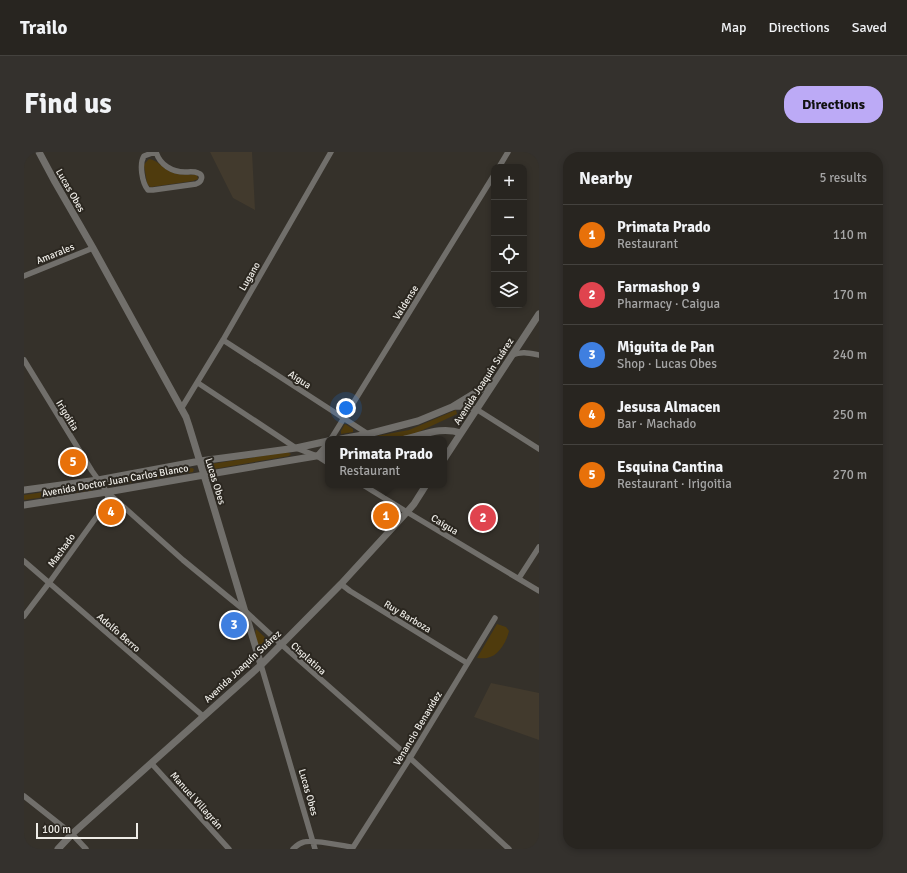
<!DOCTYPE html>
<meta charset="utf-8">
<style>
body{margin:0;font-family:Signika,sans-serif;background:#34312d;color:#f1f3f6}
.controls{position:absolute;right:12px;top:12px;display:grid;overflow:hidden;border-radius:8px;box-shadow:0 2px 6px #0003}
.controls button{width:36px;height:36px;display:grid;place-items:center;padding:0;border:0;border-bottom:1px solid #44423e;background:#282520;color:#f1f3f6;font:20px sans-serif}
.scale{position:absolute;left:12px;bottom:10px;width:102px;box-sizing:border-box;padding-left:4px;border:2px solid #eeece7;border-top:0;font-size:11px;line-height:14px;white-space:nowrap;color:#eeece7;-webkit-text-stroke:3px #2b2720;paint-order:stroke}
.you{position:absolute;left:322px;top:256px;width:14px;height:14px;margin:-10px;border:3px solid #fff;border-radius:50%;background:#1a73e8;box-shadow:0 0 0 6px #1a73e833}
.badge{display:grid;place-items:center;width:26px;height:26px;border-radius:50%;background:#bcaaf6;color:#fff;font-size:13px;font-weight:700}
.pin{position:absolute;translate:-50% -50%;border:2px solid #fff;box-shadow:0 1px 4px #0006}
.popup{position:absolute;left:301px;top:284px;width:122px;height:52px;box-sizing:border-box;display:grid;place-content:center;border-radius:8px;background:#282520;filter:drop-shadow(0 1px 3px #0005);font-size:13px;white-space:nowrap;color:#a5a5a5}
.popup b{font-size:15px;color:#f1f3f6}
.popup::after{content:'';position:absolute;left:50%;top:100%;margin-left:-8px;border:8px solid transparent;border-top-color:#282520}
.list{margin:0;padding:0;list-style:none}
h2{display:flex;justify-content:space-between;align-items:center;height:52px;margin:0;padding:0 16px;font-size:17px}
h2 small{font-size:13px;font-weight:400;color:#a5a5a5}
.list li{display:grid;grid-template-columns:26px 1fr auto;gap:12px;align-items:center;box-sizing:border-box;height:60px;padding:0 16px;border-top:1px solid #44423e}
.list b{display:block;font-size:15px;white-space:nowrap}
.list p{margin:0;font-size:13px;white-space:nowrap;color:#a5a5a5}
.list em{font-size:13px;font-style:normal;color:#a5a5a5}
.icon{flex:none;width:22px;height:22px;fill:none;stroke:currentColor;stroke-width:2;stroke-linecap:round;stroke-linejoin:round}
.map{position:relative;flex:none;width:515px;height:697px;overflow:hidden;border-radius:16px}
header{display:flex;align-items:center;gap:24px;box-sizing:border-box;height:56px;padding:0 20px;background:#282520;border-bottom:1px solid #44423e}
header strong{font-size:19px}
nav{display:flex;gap:22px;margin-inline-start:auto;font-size:14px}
.intro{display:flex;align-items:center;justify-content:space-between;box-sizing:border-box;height:96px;padding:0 24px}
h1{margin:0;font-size:28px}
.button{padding:10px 18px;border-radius:16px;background:#bcaaf6;color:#111;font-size:14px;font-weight:700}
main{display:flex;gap:24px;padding:0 24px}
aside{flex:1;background:#282520;border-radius:16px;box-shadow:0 2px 6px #0003}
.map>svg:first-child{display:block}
</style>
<header>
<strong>Trailo</strong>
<nav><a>Map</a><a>Directions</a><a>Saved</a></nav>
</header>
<div class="intro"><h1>Find us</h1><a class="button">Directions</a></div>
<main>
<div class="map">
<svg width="515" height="697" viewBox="0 0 515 697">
<rect width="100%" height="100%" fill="#35312a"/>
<path fill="#423a2d" d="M186,0h42l3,58 -22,-12z
M467,531l48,10v47l-65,-23z"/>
<path fill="#4f3b0d" d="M125,7c9,1 14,10 22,13 8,4 18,2 26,3l1,4 -5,2 -42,6 -2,-1 -2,-3 -3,-18 2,-3z
M432,258l1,4 -45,21 -23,4h-29l49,-9z
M321,272l8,5v3l-12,2v-3z
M263,300l4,2 -2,2 -75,13h-2l-2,-2v-2l1,-1z
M168,316l2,1 -1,3 -83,14 -2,-1v-2l1,-2z
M68,333l1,5 -69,10v-5z
M473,472l9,3 3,4c-2,9 -9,23 -19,26 -4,2 -9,1 -13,1z
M232,477l1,1 14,13v3l-8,6c-5,-3 -9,-17 -7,-23z"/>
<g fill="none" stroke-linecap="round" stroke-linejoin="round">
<path stroke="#716f6b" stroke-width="5.5" d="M131,0l-11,4c-5,8 -2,27 4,34h5l43,-6c6,-2 8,-9 2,-11 -4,-2 -9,-1 -13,-1 -13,0 -25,-7 -29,-20
M475,15l9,-15
M0,124l69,-28
M199,188l145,94
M488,203c10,-4 17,-2 27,0
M0,208l68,111 15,21 76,68 61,50 38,35 128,113 99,91
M174,231l98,65 21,8 11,7
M429,255h10l13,2 63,40
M157,257l42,-69 108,-188
M307,287l163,-264
M293,304l11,-13
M339,333l44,27 132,79
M0,409l179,155
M495,426l20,-31
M317,432l9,7 117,72
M0,464l25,-33 56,-78 3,-6 -1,-7
M237,513l54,184
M128,612l77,85
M0,644l48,38 14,15
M269,697c3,-3 6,-6 11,-7 9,-3 38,4 49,5
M328,697l58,-91 85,-140"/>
<path stroke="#716f6b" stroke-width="7" d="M15,0l16,30 38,66 93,169 3,9 15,49 57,190
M317,287l27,-5 50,-13 34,-14 41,-25
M381,287c19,-4 36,-13 56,-6
M420,307l95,-145
M0,338l74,-10 102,-19 96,-13 32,-7
M0,353l83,-13 97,-17 124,-21
M34,697l14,-15 189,-169 80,-81 66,-72 7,-8 12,-19"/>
</g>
<g text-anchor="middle" stroke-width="4" stroke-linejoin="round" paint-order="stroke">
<g font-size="10" fill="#eeece7" stroke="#2b2720">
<text transform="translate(47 38) rotate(60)" y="4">Lucas Obes</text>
<text transform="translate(31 101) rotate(-22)" y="4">Amarales</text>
<text transform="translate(225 124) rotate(-60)" y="4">Lugano</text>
<text transform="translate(381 150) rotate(-58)" y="4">Valdense</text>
<text transform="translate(276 227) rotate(33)" y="4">Aigua</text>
<text transform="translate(459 229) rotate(-57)" y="4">Avenida Joaquín Suárez</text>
<text transform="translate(44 263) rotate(59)" y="4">Irigoitia</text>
<text transform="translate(91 328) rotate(-10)" y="4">Avenida Doctor Juan Carlos Blanco</text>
<text transform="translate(192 329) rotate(73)" y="4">Lucas Obes</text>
<text transform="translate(421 372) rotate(31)" y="4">Caigua</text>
<text transform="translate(37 398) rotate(-54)" y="4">Machado</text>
<text transform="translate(384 464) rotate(31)" y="4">Ruy Barboza</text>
<text transform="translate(95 480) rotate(41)" y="4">Adolfo Berro</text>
<text transform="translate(285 506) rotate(42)" y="4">Cisplatina</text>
<text transform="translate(218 514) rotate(-43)" y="4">Avenida Joaquín Suárez</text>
<text transform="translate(393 576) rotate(-59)" y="4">Venancio Benavidez</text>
<text transform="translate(285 640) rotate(74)" y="4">Lucas Obes</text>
<text transform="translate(173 648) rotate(48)" y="4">Manuel Villagrán</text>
</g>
</g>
</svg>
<div class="controls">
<button>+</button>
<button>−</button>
<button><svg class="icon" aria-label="locate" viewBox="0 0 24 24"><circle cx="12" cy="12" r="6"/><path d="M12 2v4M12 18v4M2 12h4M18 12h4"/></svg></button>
<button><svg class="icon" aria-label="layers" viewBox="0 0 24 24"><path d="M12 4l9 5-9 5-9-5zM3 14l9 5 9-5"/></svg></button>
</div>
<div class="scale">100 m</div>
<div class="you"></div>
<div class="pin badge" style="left:362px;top:364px;background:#e8710a">1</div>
<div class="popup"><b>Primata Prado</b>Restaurant</div>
<div class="pin badge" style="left:459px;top:366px;background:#e0444e">2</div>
<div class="pin badge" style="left:210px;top:473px;background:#3f7fe0">3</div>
<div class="pin badge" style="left:87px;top:360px;background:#e8710a">4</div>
<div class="pin badge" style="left:49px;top:310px;background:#e8710a">5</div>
</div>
<aside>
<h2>Nearby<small>5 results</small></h2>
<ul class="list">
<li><span class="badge" style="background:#e8710a">1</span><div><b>Primata Prado</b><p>Restaurant</p></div><em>110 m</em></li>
<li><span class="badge" style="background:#e0444e">2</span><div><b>Farmashop 9</b><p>Pharmacy · Caigua</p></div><em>170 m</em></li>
<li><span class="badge" style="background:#3f7fe0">3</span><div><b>Miguita de Pan</b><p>Shop · Lucas Obes</p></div><em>240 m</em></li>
<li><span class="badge" style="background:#e8710a">4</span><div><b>Jesusa Almacen</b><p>Bar · Machado</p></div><em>250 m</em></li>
<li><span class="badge" style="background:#e8710a">5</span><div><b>Esquina Cantina</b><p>Restaurant · Irigoitia</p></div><em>270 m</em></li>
</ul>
</aside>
</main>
